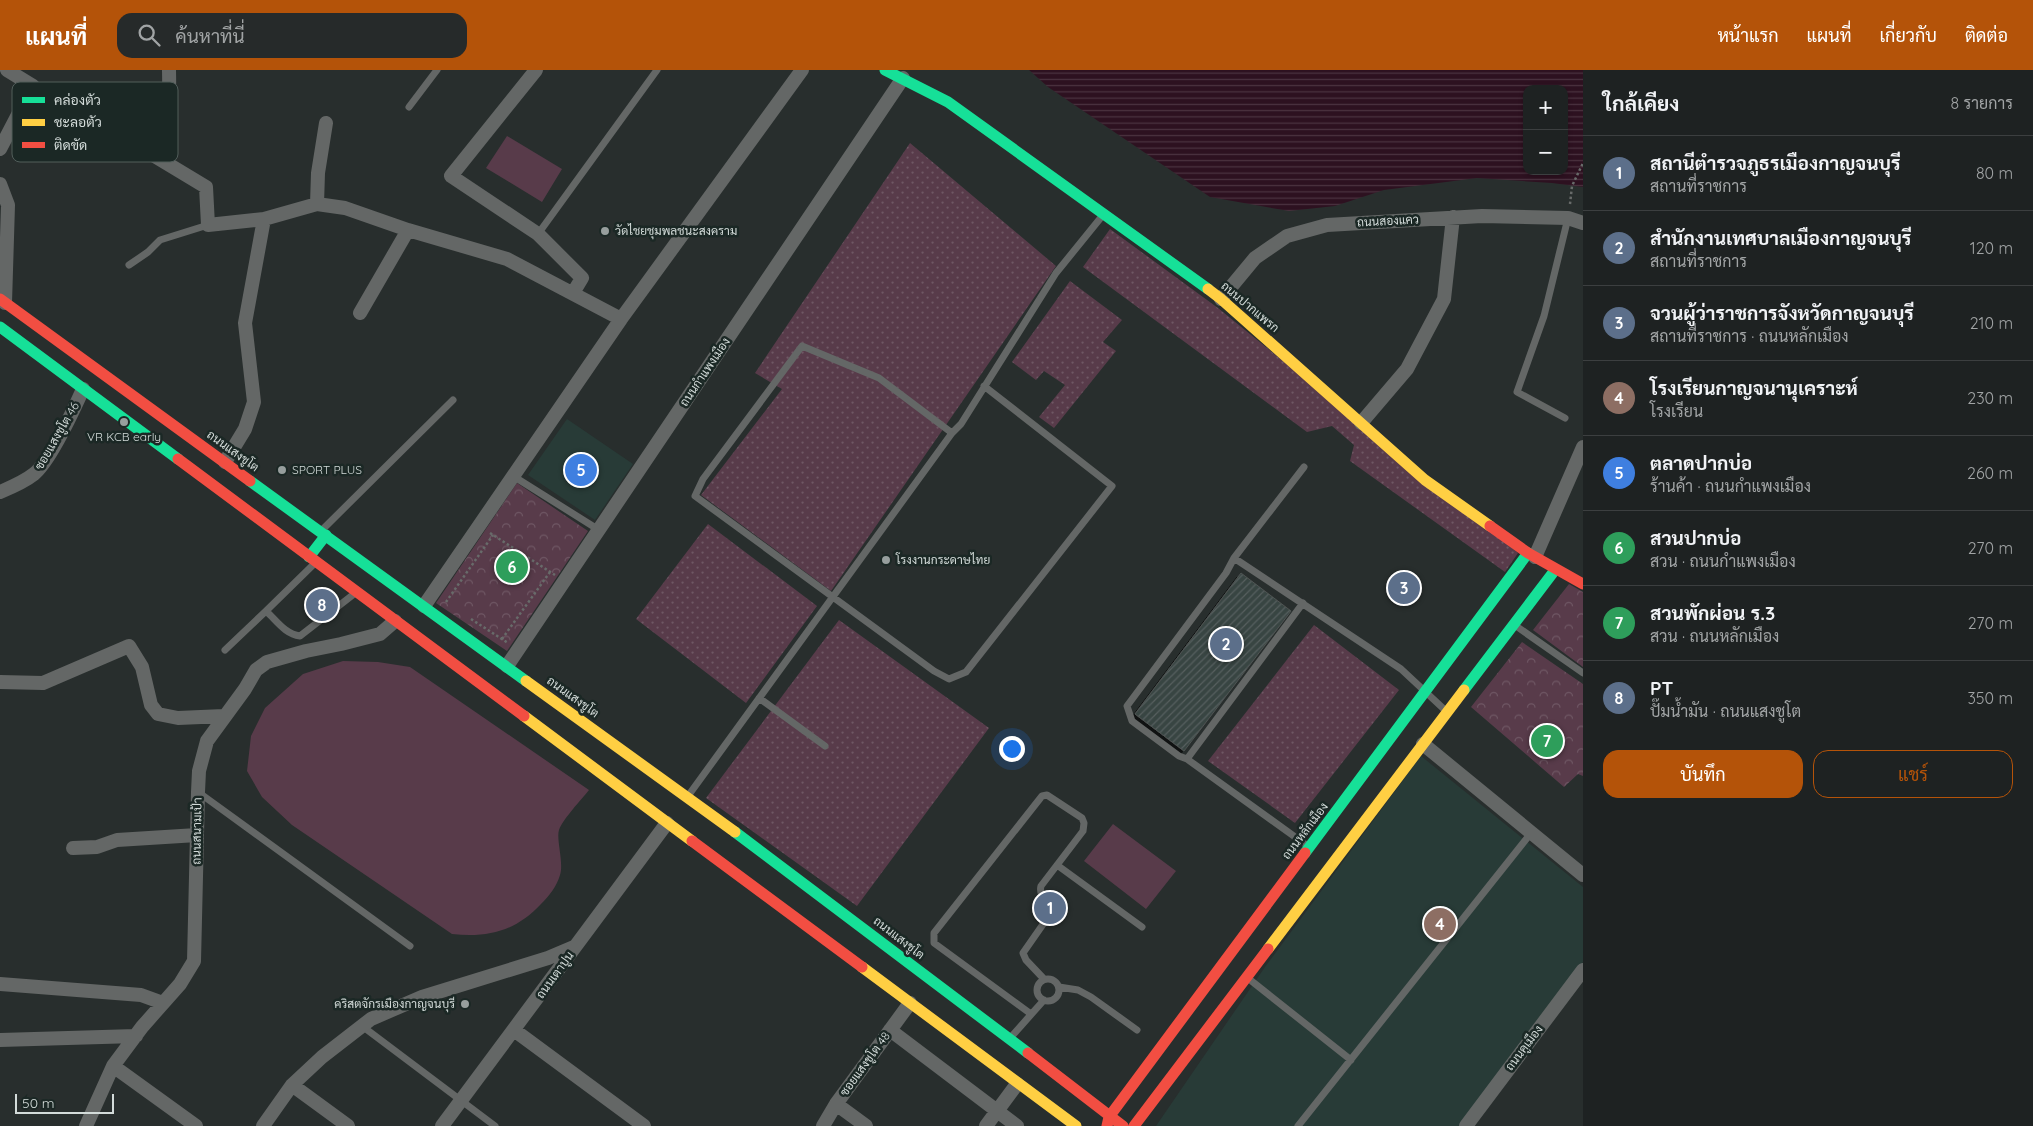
<!DOCTYPE html>
<html lang="th">
<meta charset="utf-8">
<style>
body{margin:0;font-family:Quicksand,Sarabun,sans-serif;background:#262a2a;color:#f1f3f6}
.controls{position:absolute;right:15px;top:15px;display:grid;overflow:hidden;border-radius:10px;box-shadow:0 1px 4px #0004}
.controls button{width:45px;height:45px;display:grid;place-items:center;padding:0;border:0;border-bottom:1px solid #3c3f40;background:#1e2222;color:#f1f3f6;font:25px sans-serif}
.scale{position:absolute;left:15px;bottom:12px;width:99px;box-sizing:border-box;padding-left:5px;border:2px solid #d3dbd9;border-top:0;font-size:14px;line-height:18px;white-space:nowrap;color:#d3dbd9;-webkit-text-stroke:4px #1b2825;paint-order:stroke}
.you{position:absolute;left:1011px;top:678px;width:18px;height:18px;margin:-12px;border:4px solid #fff;border-radius:50%;background:#1a73e8;box-shadow:0 0 0 8px #1a73e833}
.badge{display:grid;place-items:center;width:32px;height:32px;border-radius:50%;background:#b45309;color:#fff;font-size:16px;font-weight:700}
.pin{position:absolute;translate:-50% -50%;border:2px solid #fff;box-shadow:0 1px 5px #0006}
.list{margin:0;padding:0;list-style:none}
h2{display:flex;justify-content:space-between;align-items:center;height:65px;margin:0;padding:0 20px;font-size:21px}
h2 small{font-size:16px;font-weight:400;color:#a1a4a5}
.list li{display:grid;grid-template-columns:32px 1fr auto;gap:15px;align-items:center;box-sizing:border-box;height:75px;padding:0 20px;border-top:1px solid #3c3f40}
.list b{display:block;font-size:19px;white-space:nowrap}
.list p{margin:0;font-size:16px;white-space:nowrap;color:#a1a4a5}
.list em{font-size:16px;font-style:normal;color:#a1a4a5}
.actions{display:flex;gap:10px;padding:15px 20px}
.actions a{flex:1;padding:11px 0;border:1px solid #b45309;border-radius:15px;text-align:center;font-size:18px;color:#b45309}
.actions .main{background:#b45309;color:#fff}
.icon{flex:none;width:28px;height:28px;fill:none;stroke:currentColor;stroke-width:2;stroke-linecap:round;stroke-linejoin:round}
.map{position:relative;flex:none;width:1583px;height:1056px;overflow:hidden}
header{display:flex;align-items:center;gap:30px;box-sizing:border-box;height:70px;padding:0 25px;background:#b45309;color:#fff}
header strong{font-size:24px}
nav{display:flex;gap:28px;margin-inline-start:auto;font-size:18px}
.search{width:350px;height:45px;background:#262a2a;display:flex;align-items:center;gap:12px;box-sizing:border-box;padding:0 18px;border-radius:15px;color:#a1a4a5;font-size:19px}
main{display:flex}
aside{flex:1;background:#1e2222}
.map>svg:first-child{display:block}
</style>
<header>
<strong>แผนที่</strong>
<div class="search"><svg class="icon" aria-label="search" viewBox="0 0 24 24"><circle cx="10" cy="10" r="6"/><path d="M15 15l6 6"/></svg>ค้นหาที่นี่</div>
<nav><a>หน้าแรก</a><a>แผนที่</a><a>เกี่ยวกับ</a><a>ติดต่อ</a></nav>
</header>
<main>
<div class="map">
<svg width="1583" height="1056" viewBox="0 0 1583 1056">
<defs>
<pattern id="grass-dots" width="8" height="8" patternUnits="userSpaceOnUse" patternTransform="scale(1.25)"><rect width="8" height="8" fill="#583b4a"/><path d="M2 2h.1M6 6h.1" fill="none" stroke="#6f5764" stroke-width="1.8" stroke-linecap="round"/></pattern>
<pattern id="park-crowns" width="20" height="18" patternUnits="userSpaceOnUse" patternTransform="scale(1.25)"><rect width="20" height="18" fill="#583b4a"/><path d="M2 6a3 3 0 1 1 6 0M12 15a3 3 0 1 1 6 0" fill="none" stroke="#6f5764"/></pattern>
<pattern id="water-rules" width="6" height="5" patternUnits="userSpaceOnUse" patternTransform="scale(1.25)"><rect width="6" height="5" fill="#2d1120"/><path d="M0 2.5h6" fill="none" stroke="#4b3340"/></pattern>
<pattern id="building-hatch" width="6" height="6" patternUnits="userSpaceOnUse" patternTransform="scale(1.25)"><rect width="6" height="6" fill="#394543"/><path d="M-1 1l2-2M0 6l6-6M5 7l2-2" fill="none" stroke="#555f5e"/></pattern>
<filter id="shadow"><feDropShadow dx="-4" dy="4" stdDeviation="0" flood-color="#0009"/></filter>
</defs>
<rect width="100%" height="100%" fill="#282e2d"/>
<path fill="#283b37" d="M567,349l66,45 -38,56 -67,-45z
M1421,686l162,131v75l-121,164h-306l109,-159z"/>
<path fill="url(#grass-dots)" d="M910,73l146,123 -225,325 -130,-96 81,-106 -27,-16z
M1110,159l108,79 300,245 -13,19 -155,-111 4,-16 -22,-19 -25,6 -224,-165z
M1070,211l52,39 -19,22 13,9 -62,77 -15,-11 26,-32 -21,-14 -8,9 -24,-18z
M708,454l109,82 -71,97 -110,-84z
M839,550l150,108 -132,178 -151,-108z
M1314,555l85,65 -104,133 -87,-62z"/>
<path fill="url(#park-crowns)" d="M517,413l71,48 -81,120 -71,-48z
M1569,514l14,8v75l-50,-37z
M1522,572l61,42v92l-5,-2 -14,13 -93,-80z"/>
<path fill="#583b4a" d="M507,66l55,33 -20,33 -56,-34z
M343,591l35,1 32,5 179,123c-8,10 -26,29 -30,40 -3,9 5,33 1,45 -3,11 -11,21 -19,29 -25,27 -53,34 -89,30l-160,-109 -30,-28 -15,-26 4,-35 14,-28 38,-34z
M1113,754l63,47 -30,38 -62,-48z"/>
<path fill="url(#water-rules)" fill-rule="evenodd" d="M1029,0h554v117l-31,-4 -75,-5 -93,12 -49,16 -46,5 -79,-14 -162,-110zM1527,19h37v82h-37z"/>
<path fill="url(#building-hatch)" stroke="#4f5453" filter="url(#shadow)" d="M1241,503l50,38 -107,140 -49,-37z"/>
<g fill="none" stroke-linecap="round" stroke-linejoin="round">
<path stroke="#686b6a" stroke-width="2.5" stroke-dasharray="2.5 2.5" stroke-linecap="butt" d="M1570,134l2,-18 11,-23
M490,463l65,42
M446,532l47,-67
M471,549l37,24
M502,569l48,-67"/>
<path stroke="#646766" stroke-width="7" d="M33,16l89,29
M409,37l28,-37
M538,164l119,-164
M129,195l19,-13 12,-12 48,-15
M1565,348l-48,-26 27,-76 24,-98
M952,363l-73,-55 -77,-32 -99,133 -8,17 239,175 15,8 17,-7 146,-186 -128,-100
M513,406l86,54
M322,460l131,-130
M1234,488l70,-91
M314,494l-48,47c11,10 19,23 34,25l54,-42
M1303,533l-116,156 -8,-3 -47,-35 -5,-15 99,-133 8,-15 167,111 45,42
M1516,556l67,47
M225,580l41,-39
M759,628l66,48
M1187,689l122,88
M198,722l212,154
M688,726l264,-363 9,-9 95,-151 47,-58
M1057,795l85,62
M1249,909l102,81
M1037 920a11 11 0 1 1 22 0a11 11 0 1 1-22 0Z
M1059,917l19,3 13,7 46,33
M1031,944l-97,-71v-10l108,-137 5,-1 35,23 2,5 -1,8 -42,55c-3,11 9,15 12,24l-30,43 3,7 18,19
M362,956l133,100
M1011,967l33,-37
M1298,1056l233,-293"/>
<path stroke="#646766" stroke-width="14" d="M169,0c1,43 -1,46 -31,76l68,41 2,38 56,-6
M536,0l-85,106 87,58 44,44 -9,15
M0,79l33,-63 -26,-16
M0,114l8,21 -3,98
M317,134l1,-31 8,-50
M1221,229l34,-41 32,-22 40,-11 155,-9 86,2 15,5
M360,243l48,-83
M1361,353l46,-54 37,-70 9,-82
M225,392l20,-33 9,-27 -9,-79 19,-104 53,-15 28,4 63,22 99,29 114,60
M0,422c12,-5 24,-10 34,-18 16,-13 40,-65 49,-85
M1535,487l48,-110
M424,536l197,-287 181,-249
M507,596l396,-588
M0,612l43,1 86,-37 13,21 9,38 7,9 20,4 46,-2
M1423,674l160,131
M73,778l24,-1 20,-7 80,-5
M0,914l141,11 22,8
M514,960l130,96
M890,960l127,96
M0,970l136,-4
M113,996l83,60
M292,1015l56,41
M836,1034l30,22
M86,1056l27,-60 29,-39 38,-43 14,-23 4,-169 1,-21 8,-30 38,-52 11,-19 11,-8 39,-11 35,-7 39,-10 15,-13
M263,1056l29,-41 30,-28 49,-38 51,-22 126,-39 26,-11
M442,1056l225,-303
M823,1056l13,-22 74,-101
M986,1056l31,-42
M1466,1056l117,-156"/>
<path stroke="#16e098" stroke-width="11" d="M885,0l63,32 260,187
M0,257l178,132
M250,411l276,200
M309,487l17,-22
M1464,620l91,-120
M735,762l293,221
M1305,783l223,-300"/>
<path stroke="#ffcf43" stroke-width="11" d="M1208,219l13,10 204,181 65,46
M526,611l209,151
M524,646l168,125
M1268,879l196,-259
M862,897l214,159"/>
<path stroke="#f24e42" stroke-width="11" d="M0,229l250,182
M178,389l346,257
M1490,456l38,27 55,31
M692,771l170,126
M1028,983l95,73
M1107,1056l2,-9 196,-264
M1134,1056l134,-177"/>
</g>
<g fill="#979e9d" stroke="#1b2825" stroke-width="2">
<circle cx="605" cy="161" r="5"/>
<circle cx="124" cy="352" r="5"/>
<circle cx="282" cy="400" r="5"/>
<circle cx="886" cy="490" r="5"/>
<circle cx="465" cy="934" r="5"/>
</g>
<g text-anchor="middle" stroke-width="5" stroke-linejoin="round" paint-order="stroke">
<g font-size="12" fill="#d3dbd9" stroke="#1b2825">
<text transform="translate(1388 151) rotate(-3)" y="4">ถนนสองแคว</text>
<text transform="translate(1250 237) rotate(40)" y="4">ถนนปากแพรก</text>
<text transform="translate(705 302) rotate(-56)" y="4">ถนนกำแพงเมือง</text>
<text transform="translate(57 366) rotate(-60)" y="4">ซอยแสงชูโต 46</text>
<text transform="translate(233 381) rotate(36)" y="4">ถนนแสงชูโต</text>
<text transform="translate(573 627) rotate(36)" y="4">ถนนแสงชูโต</text>
<text transform="translate(197 761) rotate(-89)" y="4">ถนนสนามเป้า</text>
<text transform="translate(1305 761) rotate(-53)" y="4">ถนนหลักเมือง</text>
<text transform="translate(899 868) rotate(38)" y="4">ถนนแสงชูโต</text>
<text transform="translate(555 905) rotate(-54)" y="4">ถนนเตาปูน</text>
<text transform="translate(1524 978) rotate(-53)" y="4">ถนนคูเมือง</text>
<text transform="translate(865 994) rotate(-54)" y="4">ซอยแสงชูโต 48</text>
</g>
<g font-size="12" fill="#d3dbd9" stroke="#1b2825" text-anchor="start">
<text x="615" y="165">วัดไชยชุมพลชนะสงคราม</text>
<text x="124" y="371" text-anchor="middle">VR KCB early</text>
<text x="292" y="404">SPORT PLUS</text>
<text x="896" y="494">โรงงานกระดาษไทย</text>
<text x="455" y="938" text-anchor="end">คริสตจักรเมืองกาญจนบุรี</text>
</g>
</g>
<rect x="12" y="12" width="166" height="80" rx="8" fill="#1b2825" stroke="#525e5b" stroke-width="1"/>
<rect x="22" y="27" width="23" height="6" fill="#16e098"/>
<rect x="22" y="49" width="23" height="7" fill="#ffcf43"/>
<rect x="22" y="72" width="23" height="6" fill="#f24e42"/>
<g font-size="14" fill="#d3dbd9">
<text x="54" y="35">คล่องตัว</text>
<text x="54" y="57">ชะลอตัว</text>
<text x="54" y="80">ติดขัด</text>
</g>
</svg>
<div class="controls">
<button>+</button>
<button>−</button>
</div>
<div class="scale">50 m</div>
<div class="you"></div>
<div class="pin badge" style="left:1050px;top:838px;background:#5c6f8a">1</div>
<div class="pin badge" style="left:1226px;top:574px;background:#5c6f8a">2</div>
<div class="pin badge" style="left:1404px;top:518px;background:#5c6f8a">3</div>
<div class="pin badge" style="left:1440px;top:854px;background:#8d6e63">4</div>
<div class="pin badge" style="left:581px;top:400px;background:#3f7fe0">5</div>
<div class="pin badge" style="left:512px;top:497px;background:#2e9e5b">6</div>
<div class="pin badge" style="left:1547px;top:671px;background:#2e9e5b">7</div>
<div class="pin badge" style="left:322px;top:535px;background:#5c6f8a">8</div>
</div>
<aside>
<h2>ใกล้เคียง<small>8 รายการ</small></h2>
<ul class="list">
<li><span class="badge" style="background:#5c6f8a">1</span><div><b>สถานีตำรวจภูธรเมืองกาญจนบุรี</b><p>สถานที่ราชการ</p></div><em>80 m</em></li>
<li><span class="badge" style="background:#5c6f8a">2</span><div><b>สำนักงานเทศบาลเมืองกาญจนบุรี</b><p>สถานที่ราชการ</p></div><em>120 m</em></li>
<li><span class="badge" style="background:#5c6f8a">3</span><div><b>จวนผู้ว่าราชการจังหวัดกาญจนบุรี</b><p>สถานที่ราชการ · ถนนหลักเมือง</p></div><em>210 m</em></li>
<li><span class="badge" style="background:#8d6e63">4</span><div><b>โรงเรียนกาญจนานุเคราะห์</b><p>โรงเรียน</p></div><em>230 m</em></li>
<li><span class="badge" style="background:#3f7fe0">5</span><div><b>ตลาดปากบ่อ</b><p>ร้านค้า · ถนนกำแพงเมือง</p></div><em>260 m</em></li>
<li><span class="badge" style="background:#2e9e5b">6</span><div><b>สวนปากบ่อ</b><p>สวน · ถนนกำแพงเมือง</p></div><em>270 m</em></li>
<li><span class="badge" style="background:#2e9e5b">7</span><div><b>สวนพักผ่อน ร.3</b><p>สวน · ถนนหลักเมือง</p></div><em>270 m</em></li>
<li><span class="badge" style="background:#5c6f8a">8</span><div><b>PT</b><p>ปั๊มน้ำมัน · ถนนแสงชูโต</p></div><em>350 m</em></li>
</ul>
<div class="actions"><a class="main">บันทึก</a><a>แชร์</a></div>
</aside>
</main>
